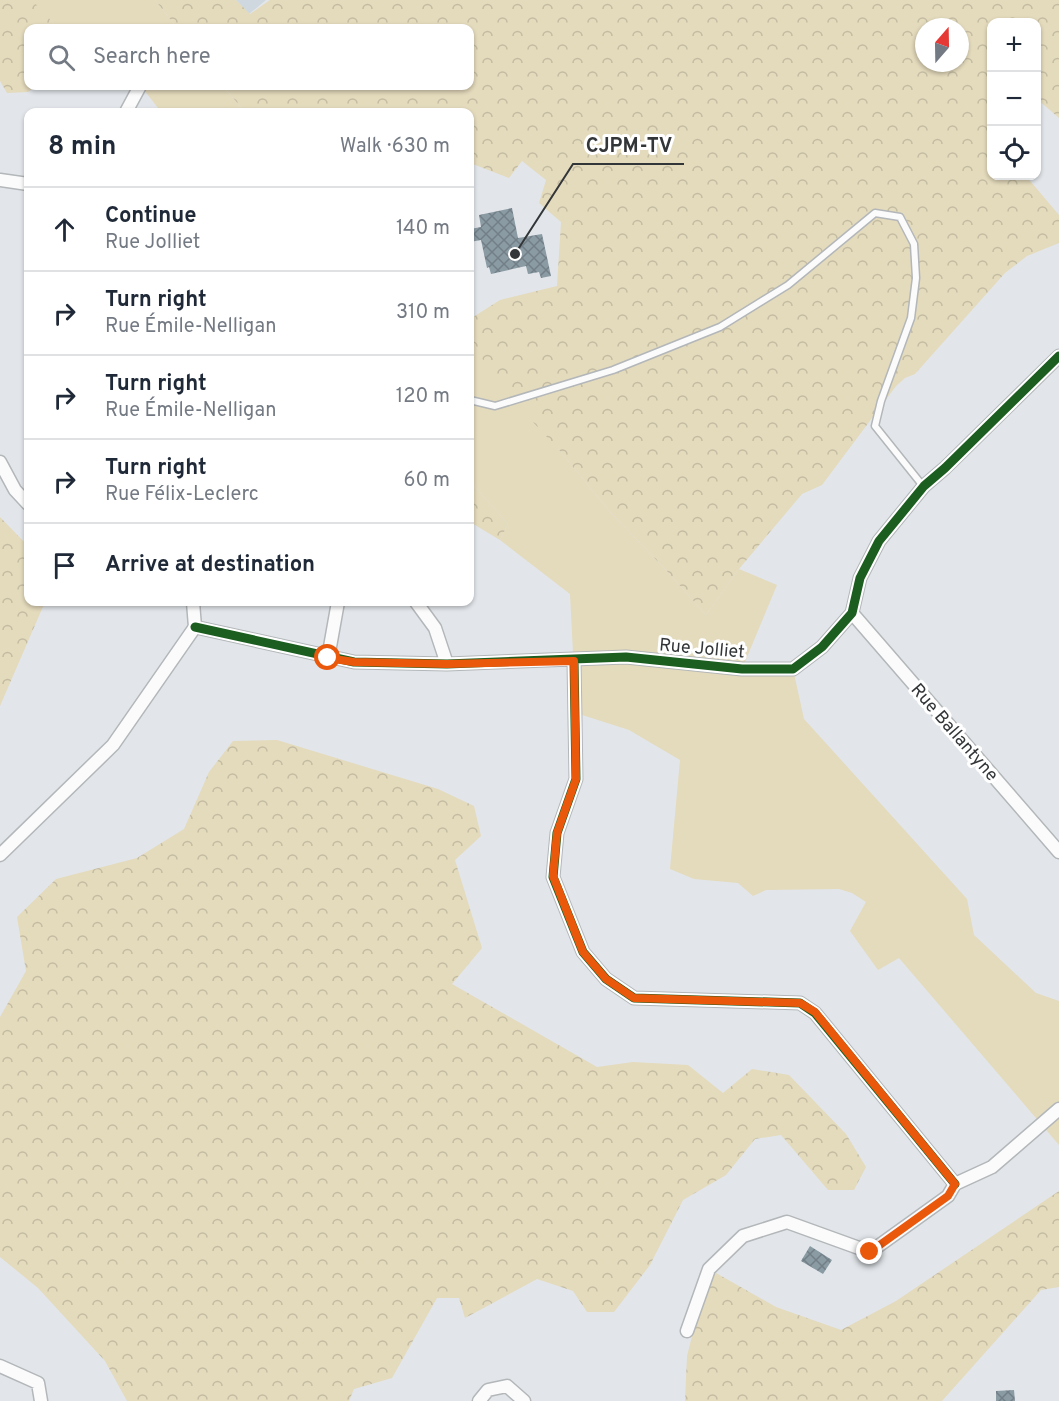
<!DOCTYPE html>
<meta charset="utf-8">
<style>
body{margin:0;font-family:Overpass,sans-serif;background:#f2f2f3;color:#1f2937}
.controls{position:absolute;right:18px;top:18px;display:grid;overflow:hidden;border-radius:12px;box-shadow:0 2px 4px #0004}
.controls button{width:54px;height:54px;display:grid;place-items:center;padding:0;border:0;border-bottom:2px solid #e0e1e3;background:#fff;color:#1f2937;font:30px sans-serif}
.compass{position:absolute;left:915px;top:18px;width:54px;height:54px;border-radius:50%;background:#fff;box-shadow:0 2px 4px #0004;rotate:20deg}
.stop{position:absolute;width:18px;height:18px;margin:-14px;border:4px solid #ea580c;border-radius:50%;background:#fff}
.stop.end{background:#ea580c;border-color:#fff;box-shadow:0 2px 6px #0008}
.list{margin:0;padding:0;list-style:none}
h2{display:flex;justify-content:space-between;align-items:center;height:78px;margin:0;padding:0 24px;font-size:26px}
h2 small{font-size:20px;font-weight:400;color:#747a83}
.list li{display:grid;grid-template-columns:39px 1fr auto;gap:18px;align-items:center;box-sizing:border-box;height:84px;padding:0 24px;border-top:2px solid #e0e1e3}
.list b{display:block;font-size:22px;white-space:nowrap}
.list p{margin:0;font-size:20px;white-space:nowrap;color:#747a83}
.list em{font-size:20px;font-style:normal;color:#747a83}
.icon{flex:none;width:33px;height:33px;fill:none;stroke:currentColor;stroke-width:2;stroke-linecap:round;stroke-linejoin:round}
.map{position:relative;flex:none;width:1059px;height:1401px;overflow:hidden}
.search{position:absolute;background:#fff;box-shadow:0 2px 4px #0004;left:24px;top:24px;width:450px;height:66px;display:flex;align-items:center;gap:15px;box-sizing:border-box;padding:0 21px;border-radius:12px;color:#747a83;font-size:22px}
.panel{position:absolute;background:#fff;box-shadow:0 2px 4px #0004;left:24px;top:108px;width:450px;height:498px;border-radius:12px}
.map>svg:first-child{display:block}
</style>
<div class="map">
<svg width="1059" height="1401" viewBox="0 0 1059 1401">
<defs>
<pattern id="forest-crowns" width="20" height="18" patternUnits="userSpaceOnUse" patternTransform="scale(1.5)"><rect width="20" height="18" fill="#e4dabc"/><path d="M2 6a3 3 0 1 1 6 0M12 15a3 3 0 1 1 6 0" fill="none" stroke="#c4bca2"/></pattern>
<pattern id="building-cross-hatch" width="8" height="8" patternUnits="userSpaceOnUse" patternTransform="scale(1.5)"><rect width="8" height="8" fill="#8b9ba4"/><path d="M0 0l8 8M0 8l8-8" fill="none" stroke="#727f87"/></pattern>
</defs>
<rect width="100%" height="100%" fill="#e2e6ea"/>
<path fill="#ced8de" d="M236,0h30l-17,14z"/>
<path fill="#e4dabc" d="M31,0h124l22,28h-119z
M141,86h82l22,26h-84z
M470,333l89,117 51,62 56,58 40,45 33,-46 38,16 -35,84h51l11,50 163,180 7,36 62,58 23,8v144l-160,-187 -21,12 -28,-39 16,-29 -14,-9 -13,-4 -73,1 -13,6 -15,-13 -44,-4 -24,-10 10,-109 -51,-30 -53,-17 -6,-119 -70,-54 8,-16 -38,-43z"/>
<path fill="url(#forest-crowns)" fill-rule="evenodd" d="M0,0h32l26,28h-30v58h8l-8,6 -21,1 -7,-12z
M155,0h81l14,14 20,-14h789v118l-22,-19 -1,-77h-44v154h34l33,39v28l-32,13 -22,17 -90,101 -10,4 -9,8 -74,99 -20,9 -63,75 -33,46 -40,-45 -56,-58 -51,-62 -66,-71 -23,-44v-16l30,-19 57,-14 4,-64 -22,-19 7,-23 -24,-19 -13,17 -39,-15v-51h-225l-22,-26h247v-58h-293zM924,27h36v36h-36z
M470,481l38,43 -8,16 -30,-18z
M0,517l28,29v56h17l-45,104z
M277,740l161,49 36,17 7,30 -26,24 27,88 -30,36 145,83 36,-5 55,3 35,28 29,-24 37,6 57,59 20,33 -12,23h-26l-47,-55 -26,4 -29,36 -43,25 -33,65 -36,47h-27l-14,-21 -36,-12 -72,39 -6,-20h-22l-45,80 -38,11 -5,12h-222l-22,-40 -67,-73 -38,-31v-240l26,-46 -9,-54 39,-38 81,-21 47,-29 25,-57 24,-31z
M1059,1191v96l-18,3 -99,111h-257l2,-45 22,-87 67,38 65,23 55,-29z"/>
<path fill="url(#building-cross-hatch)" d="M512,208l6,30 24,-4 9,42 -10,2 -2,-6 -11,2 -2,-8 -35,8 -2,-7 -2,1 -6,-28 -11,2v-13l11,-2 -2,-12z
M810,1246l22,14 -9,14 -22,-13z
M1014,1390l1,11h-19v-10z"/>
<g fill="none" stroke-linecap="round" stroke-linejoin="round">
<defs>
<path id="lane" d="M470,400l25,6 118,-36 107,-43 68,-42 87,-72 25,4 14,27 2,34 -5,40 -30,83 -6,25 48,60"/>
<path id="street" d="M126,112l14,-26
M0,180l28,4
M0,462l15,28 13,14
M416,602l19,26 12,36
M852,613l207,239
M195,627l159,35 93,2 179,-7 116,12h51l29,-22 30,-34 8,-35 19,-37 45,-55 21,-18 114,-112
M328,658l10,-56
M574,661l2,118 -19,54 -4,44 30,75 23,27 28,19 166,5 15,10 140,171
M0,855l113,-110 82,-118 -2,-25
M687,1331l22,-62 34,-33 44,-14 83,30 78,-56 7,-12 37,-17 67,-58
M0,1366l38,17 3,18
M479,1401l9,-11 19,-4 17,15"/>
</defs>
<use href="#lane" stroke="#b3b7b9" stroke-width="9"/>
<use href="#street" stroke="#b3b7b9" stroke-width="15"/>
<use href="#lane" stroke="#fbfbfc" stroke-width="6"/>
<use href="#street" stroke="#fbfbfc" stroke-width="12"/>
<defs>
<path id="cycleway" d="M195,627l159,35 93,2 179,-7 116,12h51l29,-22 30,-34 8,-35 19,-37 45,-55 21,-18 114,-112
M574,661l2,118 -19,54 -4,44 30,75 23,27 28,19 166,5 15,10 140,171"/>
</defs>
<use href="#cycleway" stroke="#fff" stroke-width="13"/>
<use href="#cycleway" stroke="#1b5e20" stroke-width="9"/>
</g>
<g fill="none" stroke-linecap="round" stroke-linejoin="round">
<path stroke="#ea580c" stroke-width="8" d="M328,658l26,4 93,2 127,-3 2,118 -19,54 -4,43 30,76 23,27 28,19 166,5 15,9 140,172 -7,12 -78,56"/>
</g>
<g text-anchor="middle" stroke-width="6" stroke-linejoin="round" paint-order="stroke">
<g font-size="18" fill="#333638" stroke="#fff">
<text transform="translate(702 648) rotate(5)" y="6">Rue Jolliet</text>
<text transform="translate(955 732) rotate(49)" y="6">Rue Ballantyne</text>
</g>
</g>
<path fill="none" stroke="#333638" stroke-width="2" d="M515 254L573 164H684"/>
<circle fill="#333638" stroke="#fff" stroke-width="2" cx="515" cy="254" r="6"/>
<g font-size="20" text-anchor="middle" font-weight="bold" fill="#333638" stroke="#fff" stroke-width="6" stroke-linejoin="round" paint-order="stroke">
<text x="629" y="152">CJPM-TV</text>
</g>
</svg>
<div class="controls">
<button>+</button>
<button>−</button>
<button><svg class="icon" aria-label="locate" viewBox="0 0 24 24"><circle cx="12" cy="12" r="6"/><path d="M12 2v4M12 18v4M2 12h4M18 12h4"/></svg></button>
</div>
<svg class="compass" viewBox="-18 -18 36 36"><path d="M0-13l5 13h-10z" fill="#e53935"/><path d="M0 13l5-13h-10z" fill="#747a83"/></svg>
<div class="stop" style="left:328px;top:658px"></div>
<div class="stop end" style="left:870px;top:1252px"></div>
<div class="search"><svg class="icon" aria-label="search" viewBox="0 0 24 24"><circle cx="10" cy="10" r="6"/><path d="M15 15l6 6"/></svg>Search here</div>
<section class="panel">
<h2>8 min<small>Walk · 630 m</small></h2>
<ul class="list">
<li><svg class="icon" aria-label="ahead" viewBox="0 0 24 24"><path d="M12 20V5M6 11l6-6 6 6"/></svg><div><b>Continue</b><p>Rue Jolliet</p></div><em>140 m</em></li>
<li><svg class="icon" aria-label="right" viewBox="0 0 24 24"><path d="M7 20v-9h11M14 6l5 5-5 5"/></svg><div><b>Turn right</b><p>Rue Émile-Nelligan</p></div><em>310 m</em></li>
<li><svg class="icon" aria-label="right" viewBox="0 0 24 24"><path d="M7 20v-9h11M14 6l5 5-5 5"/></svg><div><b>Turn right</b><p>Rue Émile-Nelligan</p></div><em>120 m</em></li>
<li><svg class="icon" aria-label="right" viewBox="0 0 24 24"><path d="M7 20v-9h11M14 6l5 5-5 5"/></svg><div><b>Turn right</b><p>Rue Félix-Leclerc</p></div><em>60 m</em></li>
<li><svg class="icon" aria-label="arrive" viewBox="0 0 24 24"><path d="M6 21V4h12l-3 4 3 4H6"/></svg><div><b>Arrive at destination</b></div></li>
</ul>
</section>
</div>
